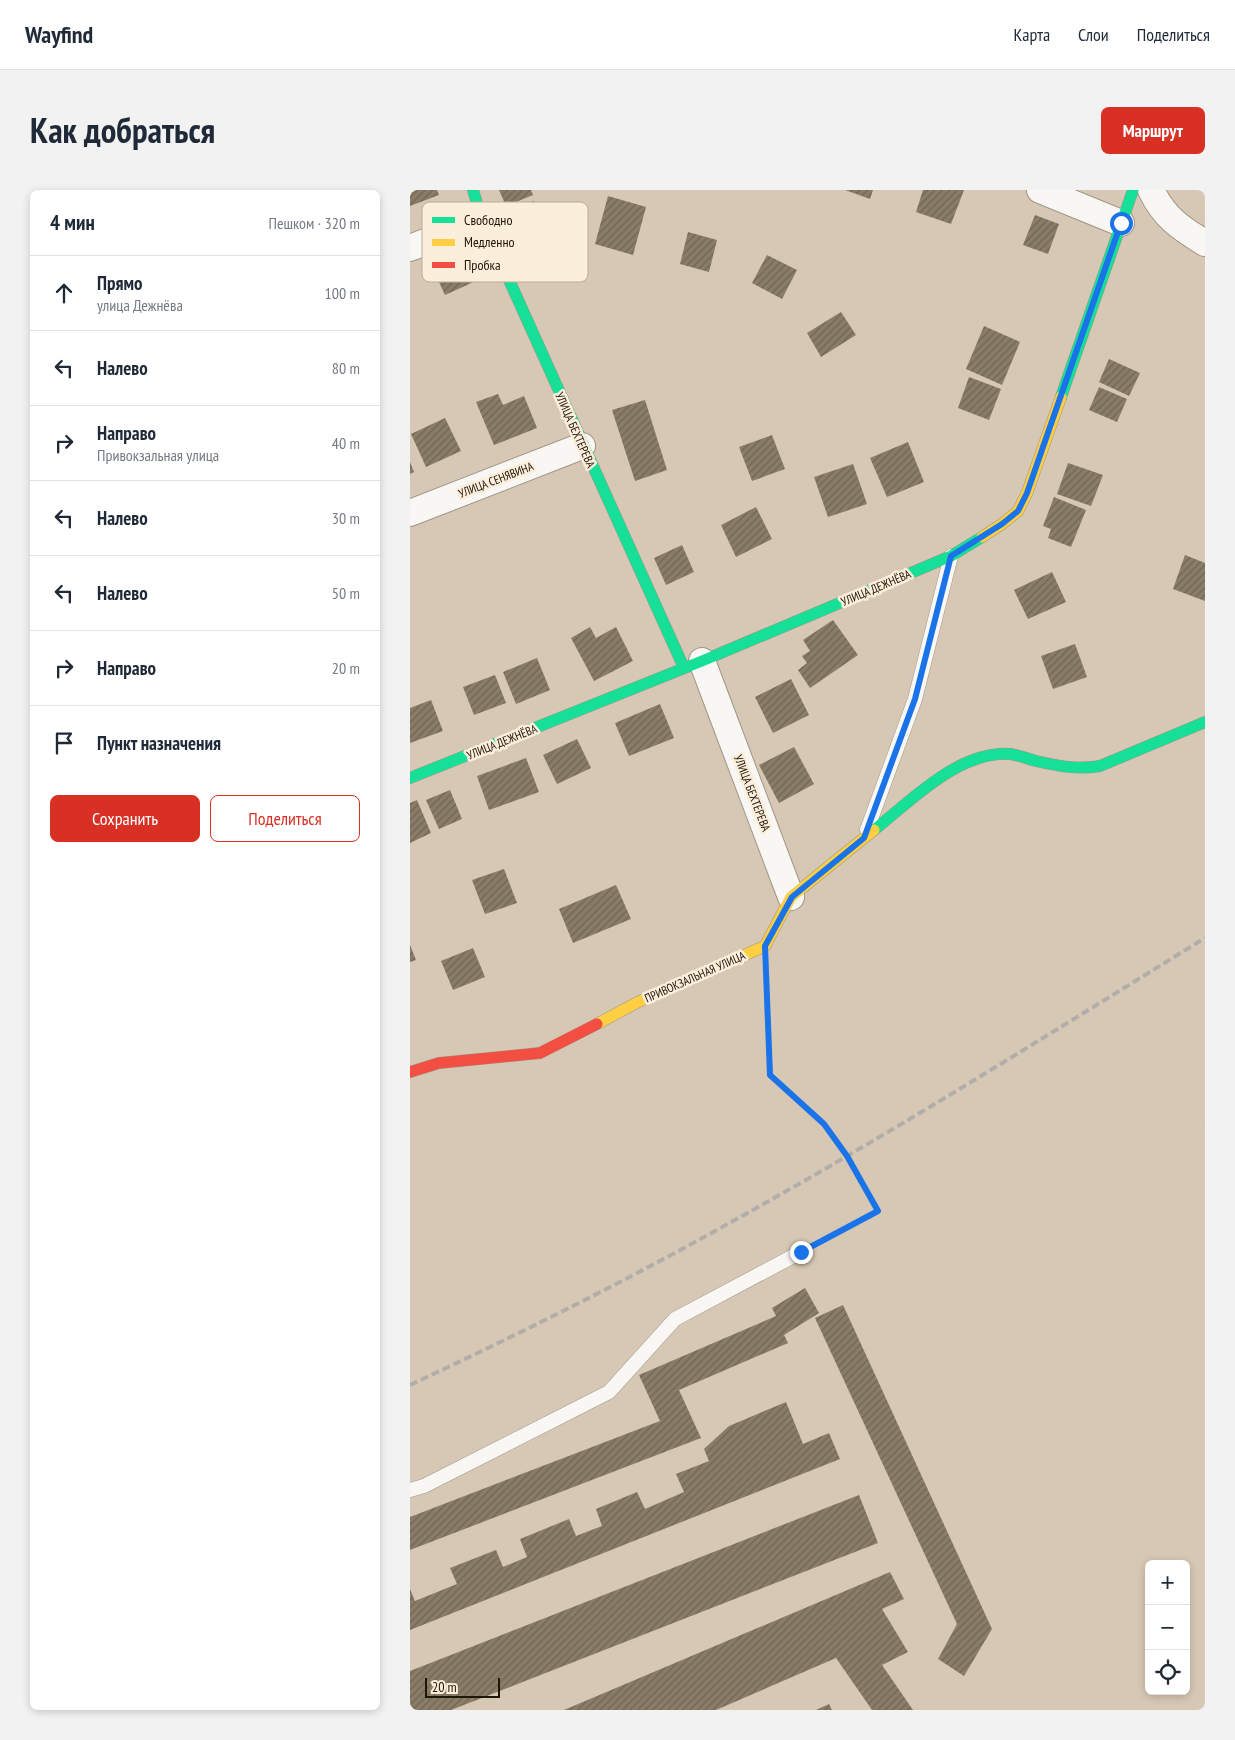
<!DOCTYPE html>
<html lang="ru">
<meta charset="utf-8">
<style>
body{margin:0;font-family:"PT Sans Narrow",sans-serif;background:#f2f2f3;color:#1f2937}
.controls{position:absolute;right:15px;bottom:15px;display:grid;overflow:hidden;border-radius:8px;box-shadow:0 2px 8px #0003}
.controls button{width:45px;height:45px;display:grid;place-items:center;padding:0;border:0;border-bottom:1px solid #e0e1e3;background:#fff;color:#1f2937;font:25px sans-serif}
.scale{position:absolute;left:15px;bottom:12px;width:75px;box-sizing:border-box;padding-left:5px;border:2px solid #1e1607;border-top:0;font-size:14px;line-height:18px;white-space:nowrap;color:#1e1607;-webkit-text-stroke:4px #fbeedb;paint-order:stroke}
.stop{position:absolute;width:15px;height:15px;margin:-11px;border:4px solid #1a73e8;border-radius:50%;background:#fff}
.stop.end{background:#1a73e8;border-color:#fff;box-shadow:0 1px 5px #0008}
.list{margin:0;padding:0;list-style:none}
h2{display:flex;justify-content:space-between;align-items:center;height:65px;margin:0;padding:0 20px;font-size:21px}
h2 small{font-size:16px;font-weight:400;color:#747a83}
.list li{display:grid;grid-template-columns:32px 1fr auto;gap:15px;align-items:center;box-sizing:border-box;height:75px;padding:0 20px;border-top:1px solid #e0e1e3}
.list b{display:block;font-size:19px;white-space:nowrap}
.list p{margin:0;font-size:16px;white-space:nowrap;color:#747a83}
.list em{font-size:16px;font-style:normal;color:#747a83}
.actions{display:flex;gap:10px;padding:15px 20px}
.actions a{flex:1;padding:11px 0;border:1px solid #d93025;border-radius:8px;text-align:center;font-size:18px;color:#d93025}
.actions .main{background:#d93025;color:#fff}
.icon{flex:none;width:28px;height:28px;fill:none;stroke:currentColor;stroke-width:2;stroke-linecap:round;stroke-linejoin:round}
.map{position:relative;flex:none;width:795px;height:1520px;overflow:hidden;border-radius:8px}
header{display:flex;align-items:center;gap:30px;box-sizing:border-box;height:70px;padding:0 25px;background:#fff;border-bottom:1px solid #e0e1e3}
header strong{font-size:24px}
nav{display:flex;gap:28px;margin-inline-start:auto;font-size:18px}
.intro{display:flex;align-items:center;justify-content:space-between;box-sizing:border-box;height:120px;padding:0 30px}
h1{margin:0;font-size:35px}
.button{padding:12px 22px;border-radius:8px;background:#d93025;color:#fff;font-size:18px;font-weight:700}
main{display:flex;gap:30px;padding:0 30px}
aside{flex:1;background:#fff;border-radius:8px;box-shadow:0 2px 8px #0003}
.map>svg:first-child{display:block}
</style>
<header>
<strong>Wayfind</strong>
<nav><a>Карта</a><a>Слои</a><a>Поделиться</a></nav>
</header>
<div class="intro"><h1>Как добраться</h1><a class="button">Маршрут</a></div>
<main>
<aside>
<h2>4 мин<small>Пешком · 320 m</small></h2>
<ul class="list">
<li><svg class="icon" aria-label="ahead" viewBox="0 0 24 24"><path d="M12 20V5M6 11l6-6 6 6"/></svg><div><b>Прямо</b><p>улица Дежнёва</p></div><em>100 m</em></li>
<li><svg class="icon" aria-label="left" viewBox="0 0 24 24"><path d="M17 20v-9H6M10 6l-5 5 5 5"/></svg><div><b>Налево</b></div><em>80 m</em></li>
<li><svg class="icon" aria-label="right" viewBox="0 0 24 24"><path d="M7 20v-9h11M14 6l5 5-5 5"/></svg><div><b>Направо</b><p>Привокзальная улица</p></div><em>40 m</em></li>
<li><svg class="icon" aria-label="left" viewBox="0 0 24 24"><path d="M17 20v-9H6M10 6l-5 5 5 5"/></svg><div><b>Налево</b></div><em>30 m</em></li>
<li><svg class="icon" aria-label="left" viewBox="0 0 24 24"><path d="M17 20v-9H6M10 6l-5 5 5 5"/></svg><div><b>Налево</b></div><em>50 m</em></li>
<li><svg class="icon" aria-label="right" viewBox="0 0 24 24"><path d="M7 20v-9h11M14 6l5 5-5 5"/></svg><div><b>Направо</b></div><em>20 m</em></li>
<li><svg class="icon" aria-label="arrive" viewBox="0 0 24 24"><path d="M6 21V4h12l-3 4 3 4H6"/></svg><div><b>Пункт назначения</b></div></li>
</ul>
<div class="actions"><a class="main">Сохранить</a><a>Поделиться</a></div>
</aside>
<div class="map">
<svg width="795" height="1520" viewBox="0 0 795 1520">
<defs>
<pattern id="building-hatch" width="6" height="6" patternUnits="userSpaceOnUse" patternTransform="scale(1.25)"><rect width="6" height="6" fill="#8a7d67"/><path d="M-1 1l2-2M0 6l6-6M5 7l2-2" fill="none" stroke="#706553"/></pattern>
</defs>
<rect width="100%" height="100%" fill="#d6c8b4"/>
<path fill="url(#building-hatch)" d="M0,0h27l2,5 -29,11z
M89,0h32l2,5 -27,11z
M435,0h28l-3,9z
M513,0h41l-13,34 -35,-12z
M198,6l38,11 -13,48 -38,-11z
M124,11l10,24 -24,10 -10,-24z
M625,25l24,9 -11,30 -25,-9z
M278,42l29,8 -8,32 -29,-8z
M55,62l13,28 -33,15 -13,-28z
M357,65l30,15 -15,29 -30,-16z
M431,122l15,23 -35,22 -14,-24z
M574,136l36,16 -18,43 -36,-16z
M699,169l31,14 -11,23 -30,-14z
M559,187l32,12 -12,31 -31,-12z
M689,197l28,12 -10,23 -28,-12z
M88,204l5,11 21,-9 13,32 -43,17 -18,-43z
M235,210l22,70 -32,11 -23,-71z
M35,228l16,33 -35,16 -15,-33z
M362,245l13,34 -33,12 -13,-34z
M498,252l16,40 -37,15 -17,-39z
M0,272l4,10 -4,2z
M658,273l35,12 -12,31 -34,-12z
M443,274l14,40 -39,13 -14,-40z
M644,307l32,13 -15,37 -23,-9 3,-9 -8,-3z
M346,317l16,32 -36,18 -15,-32z
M272,355l12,27 -28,13 -12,-27z
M775,365l20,8v38l-32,-12z
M642,382l14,30 -38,17 -14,-29z
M423,430l25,35 -48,33 -12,-18 9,-7 -5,-7 8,-5 -7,-11z
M180,437l6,11 20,-11 17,34 -39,20 -23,-43z
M665,454l12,33 -34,12 -12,-33z
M127,468l13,32 -34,14 -13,-32z
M85,485l11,28 -32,12 -11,-28z
M381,489l18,36 -36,18 -18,-36z
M21,510l12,31 -33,12v-35z
M250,514l14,34 -45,18 -14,-33z
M167,549l14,29 -34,16 -14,-29z
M384,557l20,37 -35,19 -20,-38z
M116,568l13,34 -50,18 -12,-34z
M40,600l12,29 -23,10 -13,-29z
M7,610l14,33 -21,10v-40z
M94,679l13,34 -32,11 -13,-34z
M206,695l15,34 -58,24 -14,-34z
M0,755l6,15 -6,2z
M63,758l12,29 -32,13 -12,-29z
M395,1098l14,25 -35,22 4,8 -109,47 22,48 -291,112v-33l250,-96 -21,-46 137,-59 -4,-8z
M433,1115l149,324 -28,47 -26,-17 19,-35 -142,-306z
M376,1212l17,42 26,-11 11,26 -430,171v-41l5,12 42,-17 -7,-16 46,-18 7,17 24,-10 -7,-18 49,-20 7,17 26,-10 -6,-17 41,-17 8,17 39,-17 -8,-18 33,-13 -5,-12 25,-23z
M449,1305l19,48 -427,167h-41v-39z
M480,1382l14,27 -22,10 26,43 -26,13 31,45h-41l-36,-52 -120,52h-152z
M419,1514l3,6h-16z"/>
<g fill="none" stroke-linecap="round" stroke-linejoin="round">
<defs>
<path id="lane" d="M457,640l48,-131 36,-143
M0,1300l14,-4 185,-94 66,-73 126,-67"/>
<path id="street" d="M630,0l81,33
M741,0c13,27 29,38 54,53
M0,58l72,-28
M0,323l172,-67
M292,471l89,236"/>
<path id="fast" d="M63,0l9,30 202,448
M651,207l72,-207
M0,588l292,-117 249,-105 31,-19
M464,640c38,-30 84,-79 136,-76 9,1 18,5 26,7 22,5 42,9 64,5l105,-44"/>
<path id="slow" d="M572,347l20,-13 16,-13 9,-18 34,-96
M187,834l41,-22 127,-56 26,-49 83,-67"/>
<path id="jam" d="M0,882l29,-9 101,-10 57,-29"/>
</defs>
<use href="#lane" stroke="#a09586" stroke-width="15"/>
<use href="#street" stroke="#a09586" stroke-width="28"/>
<use href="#fast" stroke="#a09586" stroke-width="12"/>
<use href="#slow" stroke="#a09586" stroke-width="12"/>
<use href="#jam" stroke="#a09586" stroke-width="12"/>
<path stroke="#cecac3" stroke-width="3" stroke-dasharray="1 4" stroke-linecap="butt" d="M703,599l76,31 16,15
M356,784l4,101 54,49 23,32 31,55
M407,1054l89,-48 55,-26 53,-15 50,-3 73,11 34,-6 31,-24 3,-21"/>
<use href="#lane" stroke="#f9f7f4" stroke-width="14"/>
<use href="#street" stroke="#f9f7f4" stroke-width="26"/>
<use href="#fast" stroke="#16e098" stroke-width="11"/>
<use href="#slow" stroke="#ffcf43" stroke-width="11"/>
<use href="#jam" stroke="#f24e42" stroke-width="11"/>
<path stroke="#b1aea9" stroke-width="4" stroke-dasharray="8 4" stroke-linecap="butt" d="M0,1195c109,-51 218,-105 323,-164 161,-89 316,-187 472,-283"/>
</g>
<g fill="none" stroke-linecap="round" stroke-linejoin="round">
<path stroke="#1a73e8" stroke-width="6" d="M391,1062l77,-41 -31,-55 -23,-32 -54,-49 -5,-129 27,-49 72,-59 51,-139 36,-143 51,-32 16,-13 9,-18 94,-270"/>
</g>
<g text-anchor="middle" stroke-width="5" stroke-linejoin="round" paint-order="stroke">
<g font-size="12" fill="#1e1607" stroke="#fbeedb">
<text transform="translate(165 240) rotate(66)" y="4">УЛИЦА БЕХТЕРЕВА</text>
<text transform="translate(86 290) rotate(-21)" y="4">УЛИЦА СЕНЯВИНА</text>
<text transform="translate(466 398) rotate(-23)" y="4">УЛИЦА ДЕЖНЁВА</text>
<text transform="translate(92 552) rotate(-22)" y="4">УЛИЦА ДЕЖНЁВА</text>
<text transform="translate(342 603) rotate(69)" y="4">УЛИЦА БЕХТЕРЕВА</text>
<text transform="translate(285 787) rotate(-24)" y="4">ПРИВОКЗАЛЬНАЯ УЛИЦА</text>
</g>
</g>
<rect x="12" y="12" width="166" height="80" rx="8" fill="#fbeedb" stroke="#b9ad9b" stroke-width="1"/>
<rect x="22" y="27" width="23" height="6" fill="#16e098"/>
<rect x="22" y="49" width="23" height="7" fill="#ffcf43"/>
<rect x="22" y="72" width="23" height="6" fill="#f24e42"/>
<g font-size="14" fill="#1e1607">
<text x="54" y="35">Свободно</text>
<text x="54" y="57">Медленно</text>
<text x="54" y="80">Пробка</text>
</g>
</svg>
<div class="controls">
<button>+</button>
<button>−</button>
<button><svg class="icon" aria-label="locate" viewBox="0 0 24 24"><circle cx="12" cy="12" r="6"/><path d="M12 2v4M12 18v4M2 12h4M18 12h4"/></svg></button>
</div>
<div class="scale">20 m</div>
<div class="stop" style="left:711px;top:33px"></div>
<div class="stop end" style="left:391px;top:1062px"></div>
</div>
</main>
